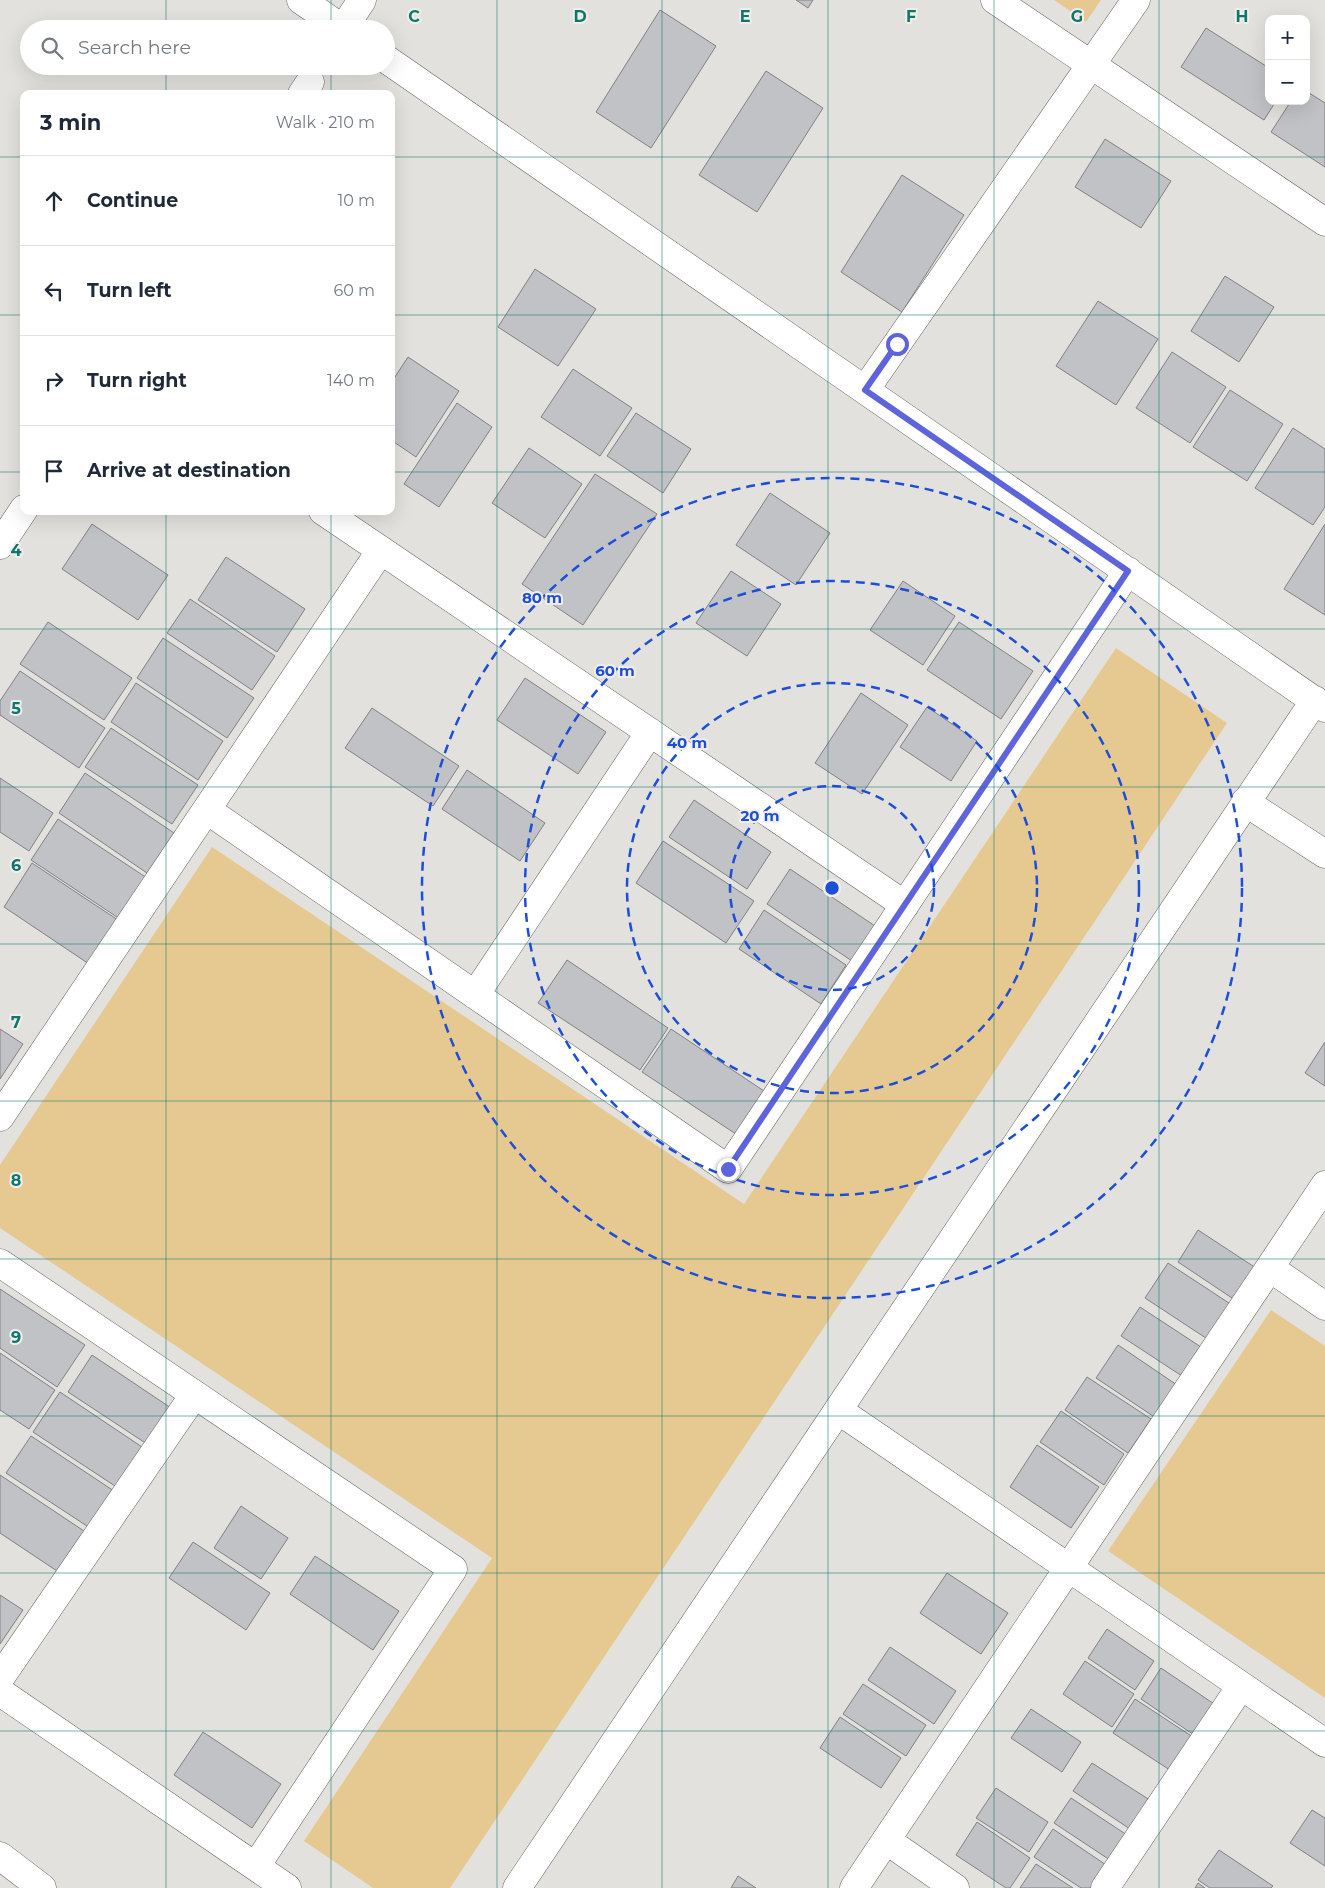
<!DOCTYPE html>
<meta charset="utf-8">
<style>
body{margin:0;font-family:Montserrat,sans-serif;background:#f2f2f3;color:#1f2937}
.controls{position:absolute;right:15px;top:15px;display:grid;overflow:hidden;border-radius:10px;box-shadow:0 5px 20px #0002}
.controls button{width:45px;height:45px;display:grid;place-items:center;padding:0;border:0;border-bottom:1px solid #e0e1e3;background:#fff;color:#1f2937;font:25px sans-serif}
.stop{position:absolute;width:15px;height:15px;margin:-11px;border:4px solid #5e64dc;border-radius:50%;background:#fff}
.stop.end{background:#5e64dc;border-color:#fff;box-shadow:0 1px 5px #0008}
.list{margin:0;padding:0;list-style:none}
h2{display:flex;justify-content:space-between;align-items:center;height:65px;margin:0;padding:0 20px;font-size:21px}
h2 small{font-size:16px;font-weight:400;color:#747a83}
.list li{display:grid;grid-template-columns:32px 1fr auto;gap:15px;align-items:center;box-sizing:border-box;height:90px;padding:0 20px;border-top:1px solid #e0e1e3}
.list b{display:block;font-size:19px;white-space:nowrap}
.list em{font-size:16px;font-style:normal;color:#747a83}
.icon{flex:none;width:28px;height:28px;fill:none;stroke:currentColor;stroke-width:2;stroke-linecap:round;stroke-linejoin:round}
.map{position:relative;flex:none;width:1325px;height:1888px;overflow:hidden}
.search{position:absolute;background:#fff;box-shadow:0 5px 20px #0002;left:20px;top:20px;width:375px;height:55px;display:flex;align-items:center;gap:12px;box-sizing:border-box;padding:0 18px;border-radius:28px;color:#747a83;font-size:19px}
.panel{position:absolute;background:#fff;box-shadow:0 5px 20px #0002;left:20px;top:90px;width:375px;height:425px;border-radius:10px}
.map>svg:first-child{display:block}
</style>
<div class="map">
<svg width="1325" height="1888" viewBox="0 0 1325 1888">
<rect width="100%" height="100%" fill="#e3e1dd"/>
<path fill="#e6c990" d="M1054,0h47l-15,22z
M1116,648l111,75 -777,1165h-77l-69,-47 188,-283 -492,-330v-63l212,-318 532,357z
M1271,1310l54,36v352l-217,-147z"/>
<path fill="#c1c2c5" stroke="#818185" d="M796,0h17l-5,8z
M660,10l56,36 -65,102 -55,-36z
M1206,28l63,40v33h7l-12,19 -83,-53z
M766,71l57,37 -66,104 -58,-37z
M1306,91l19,12v64l-54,-35 20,-31h15z
M1105,139l66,42 -30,47 -66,-41z
M902,175l62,40 -62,97 -61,-40z
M535,269l61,40 -38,57 -60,-39z
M1225,276l49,31 -35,55 -48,-31z
M1098,301l60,38 -42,66 -60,-39z
M1172,352l54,35 -36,56 -54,-35z
M408,357l51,34 -43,66 -25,-17v-57z
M573,369l59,39 -32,48 -59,-39z
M1230,390l53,34 -36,57 -54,-34z
M457,403l35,24 -53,80 -35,-23z
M636,413l55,36 -28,44 -56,-37z
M1293,428l32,21v58l-12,18 -58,-37z
M529,448l53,36 -37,54 -53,-35z
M595,474l62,40 -74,111 -61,-41z
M770,493l60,40 -34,52 -60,-40z
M92,524l76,51 -30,45 -76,-51z
M1325,524v91l-41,-26z
M226,557l79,52 -28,43 -79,-52z
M731,571l50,33 -34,52 -51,-33z
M903,581l52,35 -32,49 -53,-35z
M190,599l85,57 -23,34 -85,-57z
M48,622l84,56 -28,42 -84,-56z
M959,622l74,49 -32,48 -74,-49z
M163,638l91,60 -27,40 -90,-60z
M20,671l85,57 -26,40 -79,-53v-14z
M525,678l81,54 -28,42 -81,-54z
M136,683l87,58 -25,39 -87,-58z
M861,693l47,32 -46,69 -47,-31z
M927,707l50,34 -26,40 -51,-34z
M372,708l87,58 -26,40 -88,-58z
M111,728l87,57 -26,39 -87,-57z
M467,770l78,53 -25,38 -78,-52z
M85,773l89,60 -27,40 -88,-60z
M0,778l53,35 -24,38 -29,-19z
M694,800l77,52 -24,37 -78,-52z
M58,819l95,63 -27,41 -95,-63z
M663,841l91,60 -28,42 -90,-60z
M32,863l92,61 -29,44 -91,-61z
M790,869l91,61 -23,35 -91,-61z
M764,910l82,55 -25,39 -82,-55z
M567,960l101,68 -28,42 -102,-67z
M0,1029l23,15 -23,35z
M671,1029l102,68 -28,43 -103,-68z
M1325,1042v44l-20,-13z
M1198,1230l58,38 -21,32 -57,-38z
M1168,1263l67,44 -23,35 -67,-44z
M0,1289l85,56 -28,42 -57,-39z
M1140,1307l64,42 -19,29 -64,-42z
M1118,1345l59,40 -21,33 -60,-40z
M0,1353l55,37 -26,39 -29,-19z
M92,1355l82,55 -24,36 -82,-54z
M1087,1377l64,42 -23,34 -63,-43z
M60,1392l85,57 -27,39 -85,-56z
M1061,1411l63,43 -20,31 -64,-43z
M31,1436l83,55 -24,37 -84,-55z
M1037,1445l62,42 -28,41 -61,-41z
M0,1475l84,56 -27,40 -57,-38z
M241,1506l47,32 -27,41 -47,-31z
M193,1542l77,51 -24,37 -77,-52z
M315,1556l84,55 -26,39 -83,-56z
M947,1573l61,40 -27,41 -61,-41z
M0,1595l23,15 -23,34z
M1107,1629l47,32 -19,29 -47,-32z
M890,1647l66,44 -22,33 -66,-44z
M1085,1661l49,33 -22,33 -49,-33z
M1161,1668l59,40 -20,31 -59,-40z
M863,1684l63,41 -20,31 -63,-42z
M1135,1699l64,42 -23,33 -63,-41z
M1031,1709l50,33 -19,30 -51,-34z
M840,1717l61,41 -20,30 -61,-40z
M203,1732l78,52 -29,44 -78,-53z
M1092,1763l64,41 -20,29 -63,-42z
M996,1788l52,34 -19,30 -53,-34z
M1071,1798l62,41 -17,25 -62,-41z
M1312,1810l13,8v48l-35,-23z
M977,1822l53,36 -20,30h-4l-50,-33z
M1053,1829l59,40 -12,19h-19l-47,-31z
M1219,1850l54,36 -2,2h-61l-12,-8z
M1036,1864l37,24h-53z
M738,1876l18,12h-25z
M1198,1883l7,5h-10z"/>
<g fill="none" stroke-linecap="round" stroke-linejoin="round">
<defs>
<path id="minor" d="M301,0l42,29 19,-29
M995,0l330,222
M386,59l939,649
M302,94l8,-12
M865,390l271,-390
M323,511l582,394
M0,545l24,-36
M1245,802l80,52
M207,810l521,359 400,-598
M475,995l175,-263
M0,1117l381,-567
M0,1263l453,306 -197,297
M1270,1268l55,38
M838,1410l487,333
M0,1678l194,-283
M0,1692l287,196
M886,1840l69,48
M0,1856l42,32
M517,1888l798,-1188
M854,1888l471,-703
M1105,1888l136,-202"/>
</defs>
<use href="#minor" stroke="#686663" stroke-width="29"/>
<use href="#minor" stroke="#fff" stroke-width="28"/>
</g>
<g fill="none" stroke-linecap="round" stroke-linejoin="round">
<path stroke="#5e64dc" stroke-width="6" d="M728,1169l400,-598 -263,-181 32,-46"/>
</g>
<path fill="none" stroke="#0f766e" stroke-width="1" stroke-opacity="0.55" d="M166,0v29M331,0v29M497,0v1888M662,0v1888M828,0v1888M994,0v1888M1159,0v1888M166,66v28M331,66v28M0,157h24M391,157h934M0,315h24M391,315h934M0,472h24M391,472h934M166,511v1377M331,511v1377M0,629h1325M0,787h1325M0,944h1325M0,1101h1325M0,1259h1325M0,1416h1325M0,1573h1325M0,1731h1325"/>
<g fill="none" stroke="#1d4ed8" stroke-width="2.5" stroke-dasharray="9 6">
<circle cx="832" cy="888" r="102"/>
<circle cx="832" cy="888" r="205"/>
<circle cx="832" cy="888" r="307"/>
<circle cx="832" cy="888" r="410"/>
</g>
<g font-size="16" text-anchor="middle" font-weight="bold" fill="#0f766e" stroke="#f0eeea" stroke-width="4" stroke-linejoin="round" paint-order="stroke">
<text x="414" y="22">C</text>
<text x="580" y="22">D</text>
<text x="745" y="22">E</text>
<text x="911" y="22">F</text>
<text x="1077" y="22">G</text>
<text x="1242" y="22">H</text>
<text x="16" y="556">4</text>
<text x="16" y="714">5</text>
<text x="16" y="871">6</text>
<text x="16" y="1028">7</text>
<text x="16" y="1186">8</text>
<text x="16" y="1343">9</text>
</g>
<circle cx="832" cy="888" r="8" fill="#1d4ed8" stroke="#f0eeea" stroke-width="2.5"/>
<g font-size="15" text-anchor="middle" font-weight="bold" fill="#1d4ed8" stroke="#f0eeea" stroke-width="4" stroke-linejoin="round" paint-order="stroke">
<text x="542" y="603">80 m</text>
<text x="615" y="676">60 m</text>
<text x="687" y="748">40 m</text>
<text x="760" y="821">20 m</text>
</g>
</svg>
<div class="controls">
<button>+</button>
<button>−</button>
</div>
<div class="stop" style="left:897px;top:344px"></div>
<div class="stop end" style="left:728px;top:1169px"></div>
<div class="search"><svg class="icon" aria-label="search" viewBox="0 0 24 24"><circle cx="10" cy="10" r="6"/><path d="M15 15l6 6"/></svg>Search here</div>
<section class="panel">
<h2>3 min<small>Walk · 210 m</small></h2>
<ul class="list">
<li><svg class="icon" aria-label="ahead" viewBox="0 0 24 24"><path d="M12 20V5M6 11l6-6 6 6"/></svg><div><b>Continue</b></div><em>10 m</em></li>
<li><svg class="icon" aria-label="left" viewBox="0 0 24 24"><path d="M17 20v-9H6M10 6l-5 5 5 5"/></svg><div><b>Turn left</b></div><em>60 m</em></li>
<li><svg class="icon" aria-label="right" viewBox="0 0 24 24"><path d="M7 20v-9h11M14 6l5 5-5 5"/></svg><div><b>Turn right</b></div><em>140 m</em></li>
<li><svg class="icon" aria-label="arrive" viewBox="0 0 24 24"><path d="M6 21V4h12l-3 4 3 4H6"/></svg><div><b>Arrive at destination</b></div></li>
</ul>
</section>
</div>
